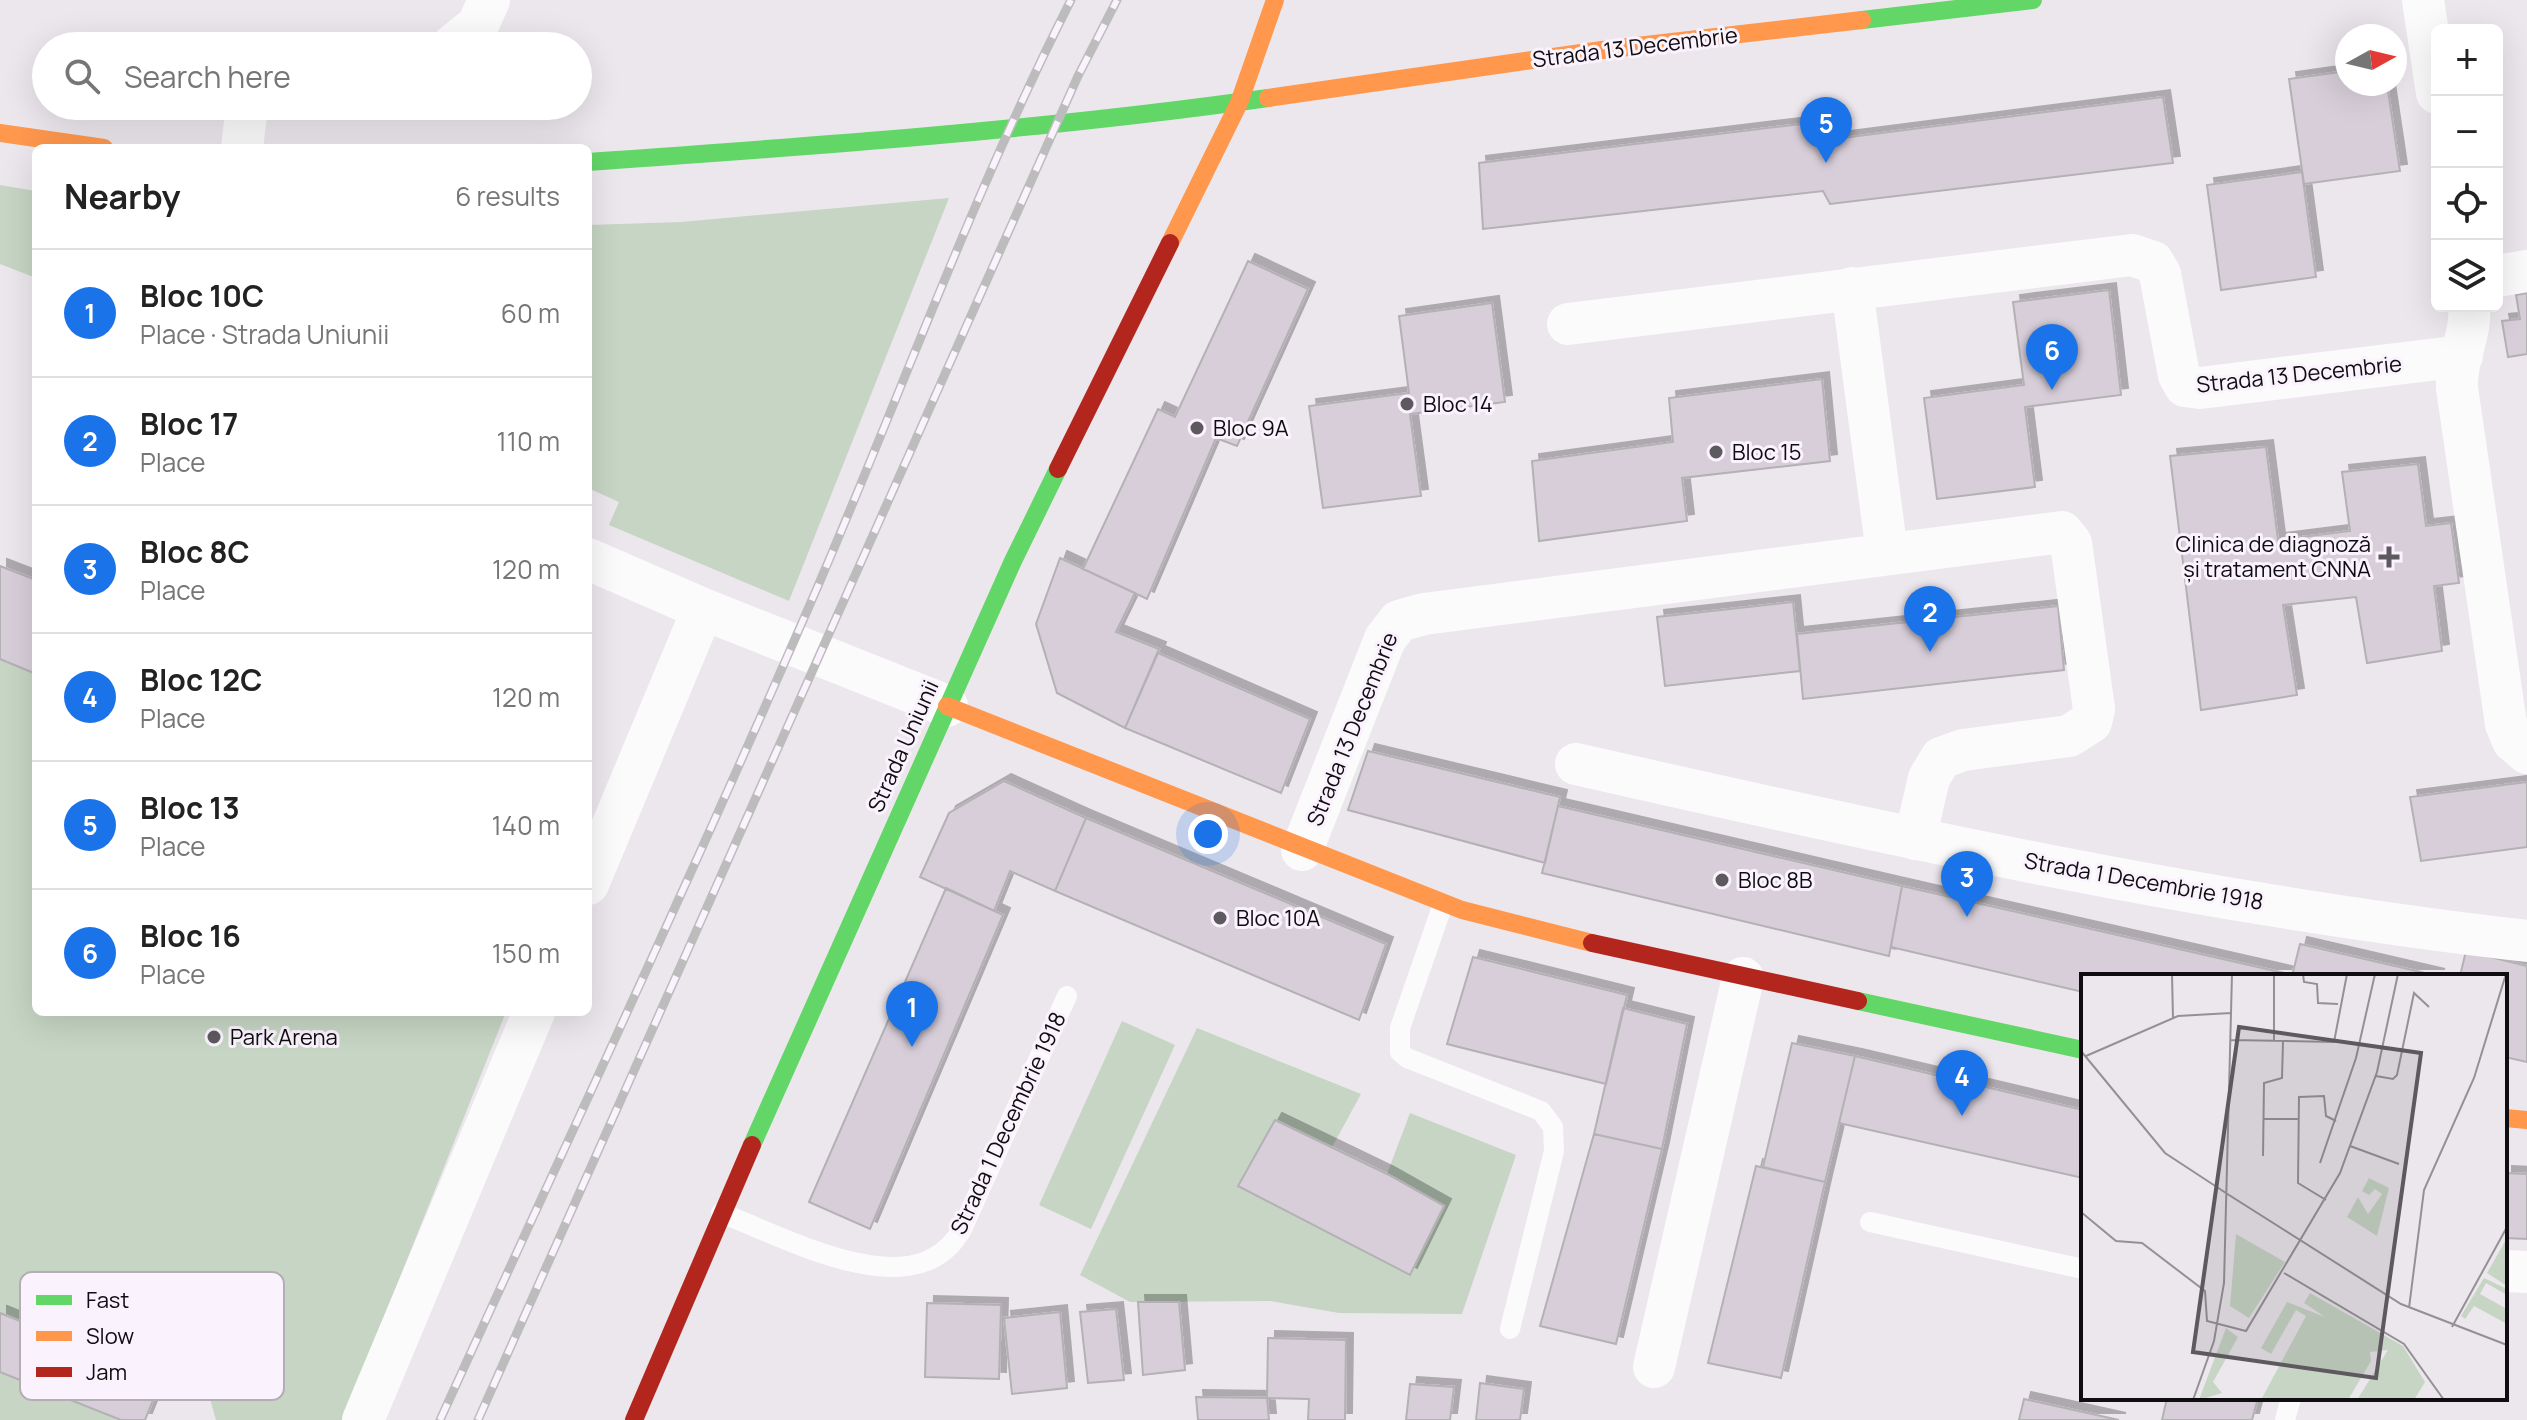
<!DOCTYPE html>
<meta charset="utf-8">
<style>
body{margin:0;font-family:Manrope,sans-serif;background:#f2f2f2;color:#222}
.controls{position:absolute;right:24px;top:24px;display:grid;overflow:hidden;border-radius:12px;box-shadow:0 8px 32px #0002}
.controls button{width:72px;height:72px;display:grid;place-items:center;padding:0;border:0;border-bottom:2px solid #e0e0e0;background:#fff;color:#222;font:40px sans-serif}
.compass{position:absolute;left:2335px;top:24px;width:72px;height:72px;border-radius:50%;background:#fff;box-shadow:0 8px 32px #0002;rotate:82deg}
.you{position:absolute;left:1208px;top:834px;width:28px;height:28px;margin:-20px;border:6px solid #fff;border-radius:50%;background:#1a73e8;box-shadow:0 0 0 12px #1a73e833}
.badge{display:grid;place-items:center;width:52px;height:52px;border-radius:50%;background:#1a73e8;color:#fff;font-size:26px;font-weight:700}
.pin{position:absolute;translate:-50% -66px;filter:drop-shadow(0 2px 4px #0008)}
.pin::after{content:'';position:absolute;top:42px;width:28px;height:24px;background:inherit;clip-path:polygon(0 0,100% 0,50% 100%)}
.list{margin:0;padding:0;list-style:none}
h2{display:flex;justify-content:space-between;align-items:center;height:104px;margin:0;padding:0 32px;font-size:34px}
h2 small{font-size:26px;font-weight:400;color:#767676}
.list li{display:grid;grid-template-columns:52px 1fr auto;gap:24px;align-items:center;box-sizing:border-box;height:128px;padding:0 32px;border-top:2px solid #e0e0e0}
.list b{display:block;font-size:30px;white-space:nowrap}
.list p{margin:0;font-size:26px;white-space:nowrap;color:#767676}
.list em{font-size:26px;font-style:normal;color:#767676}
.icon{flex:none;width:44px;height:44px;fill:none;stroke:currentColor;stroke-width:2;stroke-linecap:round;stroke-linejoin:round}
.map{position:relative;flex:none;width:2527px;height:1420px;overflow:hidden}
.search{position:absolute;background:#fff;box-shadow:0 8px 32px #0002;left:32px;top:32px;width:560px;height:88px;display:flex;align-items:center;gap:20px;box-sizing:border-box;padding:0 28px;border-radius:44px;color:#767676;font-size:30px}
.panel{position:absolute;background:#fff;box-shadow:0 8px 32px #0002;left:32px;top:144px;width:560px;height:872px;border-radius:12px}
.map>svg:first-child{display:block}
</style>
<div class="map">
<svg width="2527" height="1420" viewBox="0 0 2527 1420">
<defs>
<filter id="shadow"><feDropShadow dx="7" dy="-7" stdDeviation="0" flood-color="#0004"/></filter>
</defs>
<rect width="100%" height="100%" fill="#ece7ed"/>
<path fill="#c6d5c4" d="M0,185l36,6v87l-36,-14z
M949,198l-160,403 -180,-76 10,-23 -31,-14v-263l93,-3z
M0,659l36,15v338h470l-163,408h-127l-20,-71 -73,14 -123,-50z
M1122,1021l53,24 -84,184 -52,-24z
M1197,1028l164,66 -30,55 -56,-29 -37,66 171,89 34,-68 -56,-33 23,-61 106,42 -54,159 -123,-1 -69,-12 -140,1 -50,-27z
M0,1372l121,48h-121z"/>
<path fill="#d7ced9" stroke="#b4b1b5" stroke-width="2" filter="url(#shadow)" d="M2347,71v13h40l13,87 -96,13 -15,-105z
M2163,97l10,66 -343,41 -7,-13 -340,38 -4,-66 339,-41 2,19z
M2302,172l14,105 -95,13 -14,-105z
M1248,261l60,28 -71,157 -21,-8 -69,161 -64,-30 75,-160 17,8z
M2109,290l12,105 -96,12 10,80 -98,12 -13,-101 100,-13 -11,-83z
M2527,293v61l-19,3 -6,-36 18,-2 -4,-24z
M1492,303l13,99 -95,12 11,82 -98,12 -14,-102 100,-13 -10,-77z
M1822,379l8,82 -148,17 5,43 -148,20 -7,-80 141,-19 -4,-44z
M2266,447l12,93 72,-9 -8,-59 76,-8 8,62 25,-3 8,60 -25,3 8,65 -75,12 -11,-66 -73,8 14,90 -96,15 -31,-254z
M1060,558l75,35 -19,39 43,17 -34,79 -68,-35 -21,-69z
M0,566l36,14v94l-36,-15z
M1793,602l7,69 -135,15 -8,-69z
M2058,606l6,64 -261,29 -6,-65z
M1158,653l152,66 -29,74 -156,-65z
M1368,751l192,46 -15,66 -197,-53z
M1004,781l82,37 -31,73 -45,-20 -16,40 -74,-34 29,-64z
M2527,782v65l-106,14 -11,-64z
M1558,806l344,80 -13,70 -347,-83z
M1086,818l300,126 -27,76 -304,-129z
M1902,886l391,89 -1,1h-209v16l-192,-45z
M946,888l57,27 -133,314 -61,-27z
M2300,944l138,32h-146z
M2466,951l61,15v96l-22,-5v-81h-45z
M1473,957l154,38 -21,89 -159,-40z
M1623,1008l64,16 -25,125 -68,-15z
M1792,1043l63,13 -30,126 -62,-15z
M1855,1056l228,54v68l-244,-55z
M1275,1120l112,54 57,32 -34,69 -172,-89z
M1594,1134l68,15 -46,195 -76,-18z
M1756,1166l69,16 -44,196 -73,-15z
M2505,1173l22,1v65l-22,-1z
M1138,1302h41l6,68 -42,5z
M927,1303l74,2 -2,74 -74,-2z
M1116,1309l8,71 -36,3 -8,-71z
M1060,1312l7,76 -55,6 -8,-76z
M0,1313l162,65 -17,42h-24l-121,-48z
M1268,1338l78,2 -1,80h-37l1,-21 -42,-1z
M1480,1383l44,6 -4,31h-44z
M1410,1384l44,3 -4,33h-44z
M1196,1397l71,1 2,22h-71z
M2167,1398h91l-6,22h-90z
M2024,1399l95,21h-100z"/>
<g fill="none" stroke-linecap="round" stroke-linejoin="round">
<path stroke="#fcfbfc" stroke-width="20" d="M1443,904l-43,124v24l7,6 134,53 12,16 1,24 -44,178
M721,1213c65,24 197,100 242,14l104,-231
M1870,1222l213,47
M2285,1420l6,-22"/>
<path stroke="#fcfbfc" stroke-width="42" d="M2423,0l14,93
M452,46l26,-21 11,-25
M242,148l5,-42
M2497,276l30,-5
M1852,288l35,265
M2469,306c3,29 -14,53 -12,82l49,336 7,17 14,12
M1568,324l564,-69 21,7 7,12 19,101 6,11 15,2 262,-32
M588,559l115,50 244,97
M1576,764c313,71 632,141 951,177
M1302,850l83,-211 14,-18 25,-7 638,-82 9,11 23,166 -3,13 -22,14 -106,14 -22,8 -12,20 -14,61
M588,884l115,-275
M2505,1271l22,1
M1654,1367l89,-389
M363,1420l171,-408"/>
<path stroke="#63d668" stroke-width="18" d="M1862,20l171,-20
M588,162c227,-16 454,-32 680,-64
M1858,1001l225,49
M752,1145l261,-584 45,-92"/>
<path stroke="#ff974d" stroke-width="18" d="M1268,98l334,-48 260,-30
M0,133l104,15
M1170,243l69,-140 36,-103
M947,706l515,204 130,33
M2505,1118l22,2"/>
<path stroke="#b3261e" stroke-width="18" d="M1058,469l112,-226
M1592,943l266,58
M634,1420l118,-275"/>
<defs>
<path id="rail" d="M440,1420c124,-272 252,-544 371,-818 87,-200 161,-407 260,-602
M478,1420l600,-1344 39,-76"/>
</defs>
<use href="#rail" stroke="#bcbcbd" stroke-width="9"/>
<use href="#rail" stroke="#faf2fd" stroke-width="6" stroke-dasharray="18" stroke-linecap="butt"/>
</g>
<g fill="#5d595e" stroke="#faf2fd" stroke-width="3">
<circle cx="1407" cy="404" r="8"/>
<circle cx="1197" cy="428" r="8"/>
<circle cx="1716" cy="452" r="8"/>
<path d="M2385 545h8v8h8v8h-8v8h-8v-8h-8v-8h8z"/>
<circle cx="1722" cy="880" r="8"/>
<circle cx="1220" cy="918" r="8"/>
<circle cx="214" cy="1037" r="8"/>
</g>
<g text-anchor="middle" stroke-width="6" stroke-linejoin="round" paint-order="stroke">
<g font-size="22" fill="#100d11" stroke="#faf2fd">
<text transform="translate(1635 47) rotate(-7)" y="8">Strada 13 Decembrie</text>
<text transform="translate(2299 374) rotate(-6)" y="8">Strada 13 Decembrie</text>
<text transform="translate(1352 729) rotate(-68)" y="8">Strada 13 Decembrie</text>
<text transform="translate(903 746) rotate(-66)" y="8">Strada Uniunii</text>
<text transform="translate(2144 881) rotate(10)" y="8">Strada 1 Decembrie 1918</text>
<text transform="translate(1008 1123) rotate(-65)" y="8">Strada 1 Decembrie 1918</text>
</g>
<g font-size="22" fill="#100d11" stroke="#faf2fd" text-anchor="start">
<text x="1423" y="412">Bloc 14</text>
<text x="1213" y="436">Bloc 9A</text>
<text x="1732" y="460">Bloc 15</text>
<text x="2371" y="552" text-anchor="end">Clinica de diagnoză<tspan x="2371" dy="25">și tratament CNNA</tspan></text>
<text x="1738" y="888">Bloc 8B</text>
<text x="1236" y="926">Bloc 10A</text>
<text x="230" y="1045">Park Arena</text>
</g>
</g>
<g transform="translate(2081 974)">
<rect width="426" height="426" fill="#ece7ed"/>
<path d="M288,204l20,10 -12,48 -30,-19 11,-20 10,17 14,-20 -7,-5 -6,6 -7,-4zM155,260l49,28 -36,56 -19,-12zM426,264v48l-20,-13zM403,304l23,11v6l-21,-12 -6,11 27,15v15l-33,-18 -9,13 -4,-3zM229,319l93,53 22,36 -11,18h-57l31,-50 -18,2 1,9 -23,39h-87l45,-84 -10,-6 -25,44 -10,-6 26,-46 38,15 -21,-14zM145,354l12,9 -25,45 9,11 -23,7z" fill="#c6d5c4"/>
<path fill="none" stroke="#949095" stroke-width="2" d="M91,0l1,44M222,0l1,8 13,2 1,19 20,1M150,66l103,2 13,-68M193,66v-66M0,77l84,102 64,42M5,82l92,-40 53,-3M295,102l17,3 4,-4 17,-82 15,14M183,145h34M269,172l49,18M182,182l1,-73 18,-5 1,-36M239,189l36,-105 19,-84M148,221l172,109 106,41M245,226l-28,-17 1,-86 25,-1 2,20 10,5M0,238l35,29 26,2 63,48 2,30 39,10 94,-158 37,-101 21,-98M203,299l120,71 40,56M328,334l15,-118 50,-112 32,-104M371,353l55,-100M112,426l21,-59 10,-58 8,-309"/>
<path fill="#5d595e" fill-opacity="0.15" stroke="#5d595e" stroke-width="4" d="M158,53l182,26 -45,325 -183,-26z"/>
<rect width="426" height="426" fill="none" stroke="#100d11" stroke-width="4"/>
</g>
<rect x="20" y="1272" width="264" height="128" rx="12" fill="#faf2fd" stroke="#b4adb6" stroke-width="2"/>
<rect x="36" y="1295" width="36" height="10" fill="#63d668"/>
<rect x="36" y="1331" width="36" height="10" fill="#ff974d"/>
<rect x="36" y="1367" width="36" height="10" fill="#b3261e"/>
<g font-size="22" fill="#100d11">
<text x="86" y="1308">Fast</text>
<text x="86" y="1344">Slow</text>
<text x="86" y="1380">Jam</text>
</g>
</svg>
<div class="controls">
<button>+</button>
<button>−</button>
<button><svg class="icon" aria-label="locate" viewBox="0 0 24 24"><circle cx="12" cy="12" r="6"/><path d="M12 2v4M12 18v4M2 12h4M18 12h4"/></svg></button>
<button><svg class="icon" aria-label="layers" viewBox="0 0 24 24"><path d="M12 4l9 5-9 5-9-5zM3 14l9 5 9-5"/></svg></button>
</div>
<svg class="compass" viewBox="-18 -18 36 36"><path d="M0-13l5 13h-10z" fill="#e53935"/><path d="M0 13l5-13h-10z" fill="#767676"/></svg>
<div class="you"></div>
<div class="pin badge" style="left:912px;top:1047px">1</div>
<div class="pin badge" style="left:1930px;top:652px">2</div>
<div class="pin badge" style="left:1967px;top:917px">3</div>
<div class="pin badge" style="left:1962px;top:1116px">4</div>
<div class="pin badge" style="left:1826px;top:163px">5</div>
<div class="pin badge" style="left:2052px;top:390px">6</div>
<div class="search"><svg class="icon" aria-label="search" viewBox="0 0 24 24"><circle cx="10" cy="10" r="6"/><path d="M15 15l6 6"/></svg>Search here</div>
<section class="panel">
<h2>Nearby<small>6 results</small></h2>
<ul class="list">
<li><span class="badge">1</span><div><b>Bloc 10C</b><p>Place · Strada Uniunii</p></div><em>60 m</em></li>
<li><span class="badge">2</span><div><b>Bloc 17</b><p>Place</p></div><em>110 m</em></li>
<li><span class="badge">3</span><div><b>Bloc 8C</b><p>Place</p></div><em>120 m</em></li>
<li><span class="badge">4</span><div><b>Bloc 12C</b><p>Place</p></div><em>120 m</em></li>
<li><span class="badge">5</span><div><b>Bloc 13</b><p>Place</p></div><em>140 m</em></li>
<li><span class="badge">6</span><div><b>Bloc 16</b><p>Place</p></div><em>150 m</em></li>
</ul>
</section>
</div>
